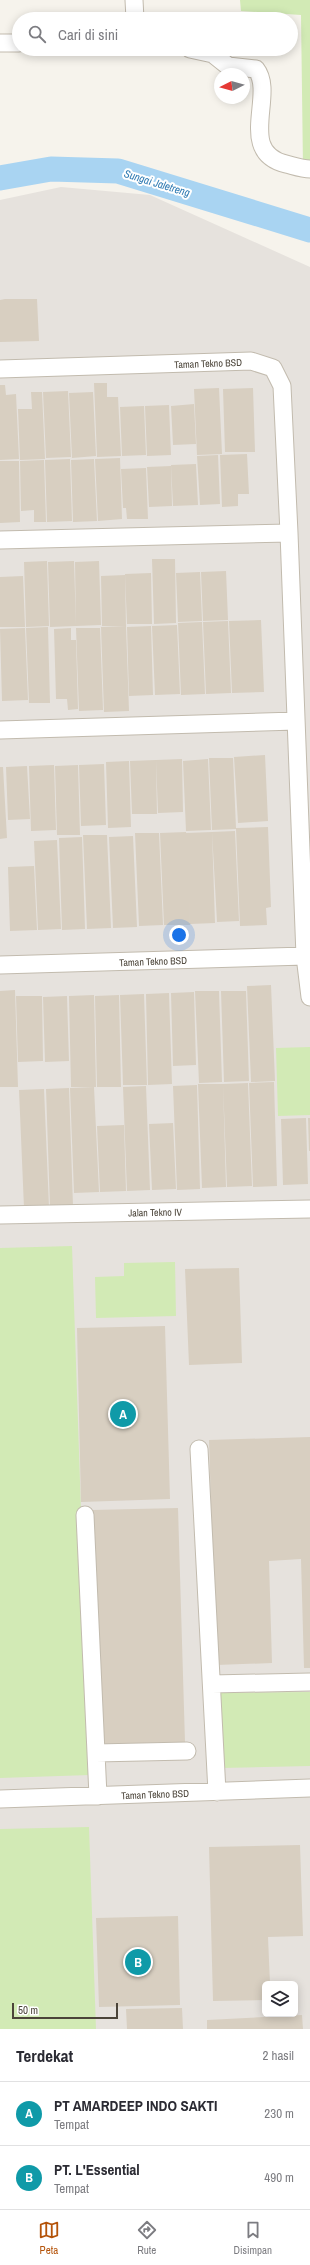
<!DOCTYPE html>
<html lang="id">
<style>
body{margin:0;font-family:"Archivo Narrow",sans-serif;background:#f2f2f3;color:#2b2b33}
.controls{position:absolute;right:12px;bottom:12px;display:grid;overflow:hidden;border-radius:6px;box-shadow:0 2px 10px #0003}
.controls button{width:36px;height:36px;display:grid;place-items:center;padding:0;border:0;border-bottom:1px solid #e1e1e2;background:#fff;color:#2b2b33;font:20px sans-serif}
.compass{position:absolute;left:214px;top:68px;width:36px;height:36px;border-radius:50%;background:#fff;box-shadow:0 2px 10px #0003;rotate:264deg}
.scale{position:absolute;left:12px;bottom:10px;width:106px;box-sizing:border-box;padding-left:4px;border:2px solid #4b4439;border-top:0;font-size:11px;line-height:14px;white-space:nowrap;color:#4b4439;-webkit-text-stroke:3px #fff;paint-order:stroke}
.you{position:absolute;left:179px;top:935px;width:14px;height:14px;margin:-10px;border:3px solid #fff;border-radius:50%;background:#1a73e8;box-shadow:0 0 0 6px #1a73e833}
.badge{display:grid;place-items:center;width:26px;height:26px;border-radius:50%;background:#b45309;color:#fff;font-size:13px;font-weight:700}
.pin{position:absolute;translate:-50% -50%;border:2px solid #fff;box-shadow:0 1px 4px #0006}
.list{margin:0;padding:0;list-style:none}
h2{display:flex;justify-content:space-between;align-items:center;height:52px;margin:0;padding:0 16px;font-size:17px}
h2 small{font-size:13px;font-weight:400;color:#7c7c81}
.list li{display:grid;grid-template-columns:26px 1fr auto;gap:12px;align-items:center;box-sizing:border-box;height:64px;padding:0 16px;border-top:1px solid #e1e1e2}
.list b{display:block;font-size:15px;white-space:nowrap}
.list p{margin:0;font-size:13px;white-space:nowrap;color:#7c7c81}
.list em{font-size:13px;font-style:normal;color:#7c7c81}
.icon{flex:none;width:22px;height:22px;fill:none;stroke:currentColor;stroke-width:2;stroke-linecap:round;stroke-linejoin:round}
.map{position:relative;flex:none;width:310px;height:2029px;overflow:hidden}
.search{position:absolute;background:#fff;box-shadow:0 2px 10px #0003;left:12px;right:12px;top:12px;height:44px;display:flex;align-items:center;gap:10px;box-sizing:border-box;padding:0 14px;border-radius:22px;color:#7c7c81;font-size:15px}
.sheet{height:180px;background:#fff}
nav{display:flex;justify-content:space-around;align-items:center;box-sizing:border-box;height:56px;border-top:1px solid #e1e1e2;background:#fff;font-size:11px;color:#7c7c81}
nav a{display:grid;justify-items:center;gap:2px}
nav .on{color:#b45309}
.map>svg:first-child{display:block}
</style>
<div class="map">
<svg width="310" height="2029" viewBox="0 0 310 2029">
<rect width="100%" height="100%" fill="#f6f3ec"/>
<path fill="#e6e2dd" fill-rule="evenodd" d="M61,187l89,8 160,72v1762h-310v-1829zM265,1984h30v30h-30z"/>
<path fill="#d2eab5" d="M240,0h70v167l-7,1 -2,-153 -60,-4z
M310,1047v68l-32,1 -2,-68z
M72,1246l18,529 -90,3v-530z
M175,1262l1,54 -80,2 -1,-41 29,-1v-13z
M310,1692v74l-89,2 -1,-75z
M89,1827l7,202h-96v-200z"/>
<g fill="none" stroke-linecap="round" stroke-linejoin="round">
<path stroke="#a9d4f2" stroke-width="25" d="M0,178l51,-9 67,2 192,59"/>
</g>
<path fill="#d8cfc1" d="M5,299h32l2,42 -39,1v-42z
M94,383h13v14h11l3,59 -24,1z
M0,385h5l1,10 10,-1 3,65 -19,1z
M219,388l3,66 -25,1 -3,-66z
M253,388l2,64h-30l-2,-63z
M68,391l3,66 -25,1 -3,-66z
M31,392h11l3,67 -25,1 -2,-51h14z
M93,392l3,64 -24,2 -3,-65z
M194,404l2,40 -23,1 -2,-39z
M169,405l2,50 -24,1 -2,-50z
M144,406l2,49 -24,1 -2,-49z
M247,454l2,40h-11v12l-16,1 -2,-52z
M218,455l2,49 -20,1 -3,-49z
M120,458l2,61 -24,2 -3,-62z
M70,459l2,62 -25,1 -2,-62z
M94,459l3,62 -24,1 -2,-62z
M44,460l2,62h-12v-12l-13,1 -1,-50z
M0,461h19l1,61 -20,1z
M196,464l2,41 -25,1 -2,-41z
M171,466l1,40 -23,1 -2,-40z
M146,468l2,51h-21l-1,-11h-3l-2,-39z
M152,559h23l1,64 -22,1z
M47,561l2,65 -23,1 -2,-65z
M74,561l2,65 -26,1 -2,-65z
M99,561l2,64 -25,1 -1,-64z
M226,571l2,49 -25,1 -2,-49z
M200,572l2,49 -24,1 -2,-49z
M151,573l1,51h-25l-2,-50z
M125,575l1,51h-24l-1,-50z
M23,576l2,51h-25v-50z
M261,620l3,72 -32,1 -3,-72z
M228,621l3,72 -25,1 -3,-72z
M202,622l3,72 -24,1 -3,-72z
M177,625l3,69 -25,1 -3,-69z
M126,626l3,85 -25,1 -3,-85z
M151,626l2,69 -24,1 -2,-69z
M48,627l2,76h-21l-3,-75z
M25,628l3,72 -26,1 -2,-72z
M71,628v12h5l2,69 -10,1 -1,-11h-11l-2,-70z
M76,628h24l3,82 -24,1z
M265,755l3,66 -30,2 -4,-66z
M209,758h24l3,70 32,-1 3,80 -5,1 1,17 -27,1 -4,-97 -24,1z
M182,759l1,53 -25,1 -2,-53z
M208,759l3,71 -25,1 -3,-70z
M156,760l1,54h-25l-2,-53z
M129,761l2,66 -23,1 -2,-66z
M104,764l2,61 -25,1 -2,-61z
M54,765l2,65 -25,1 -2,-65z
M78,765l2,70h-23l-2,-69z
M27,766l3,53 -22,1 -2,-53z
M0,767h3l4,71 -7,1z
M235,831l4,90 -22,1 -5,-90z
M186,832l4,93h-26l-4,-92z
M212,832l3,91 -25,1 -4,-91z
M135,833h24l4,92 -24,1z
M83,835h24l4,93 -24,1z
M133,836l4,91 -24,1 -4,-91z
M82,837l3,92 -23,1 -3,-92z
M57,840l4,89 -23,1 -4,-89z
M34,866l3,64 -27,1 -2,-64z
M271,985l4,96 -24,1 -4,-96z
M15,990l3,97h-18v-96z
M195,991h24l3,91 -23,1z
M221,991h25l3,90 -25,1z
M194,992l2,73 -23,1 -2,-73z
M169,993l3,91 -24,1 -2,-91z
M144,994l3,91h-24l-3,-90z
M94,995l2,92h-25l-2,-91z
M119,995l2,92h-24l-2,-91z
M16,996h26l1,65 -25,1z
M67,996l2,65 -24,1 -2,-65z
M274,1082l3,104 -24,1 -4,-104z
M248,1083l4,103 -25,1 -4,-103z
M198,1084h25l3,103 -24,1z
M197,1085l3,104 -23,1 -4,-104z
M146,1086l4,104 -23,1 -4,-104z
M94,1087l5,105 -25,1 -4,-105z
M69,1088l4,118 -23,1 -4,-118z
M44,1089l5,118 -25,1 -5,-118z
M306,1118l2,66 -25,1 -2,-66z
M308,1118h2v33h-1z
M173,1123l3,66 -24,1 -3,-66z
M124,1125l2,66 -26,1 -3,-66z
M239,1268l3,95 -53,2 -4,-96z
M165,1326l5,173 -89,3 -4,-174z
M310,1437v231h-6l-3,-109 -32,2 3,102 -56,2 -7,-225z
M178,1508l7,234 -86,2 -7,-234z
M300,1845l3,91 -35,1 2,47h-5v16l-52,1 -4,-154z
M178,1916l2,89 -81,2 -3,-89z
M182,2008l1,21h-56l-1,-20z
M302,2015l1,14h-96v-9z"/>
<g fill="none" stroke-linecap="round" stroke-linejoin="round">
<defs>
<path id="minor" d="M134,0l1,19
M0,43h19
M190,49l23,5 15,12 28,3c20,25 -20,83 30,95 8,2 16,5 24,5
M0,369l251,-8 22,7 9,18 7,147 16,423 5,41
M0,540l289,-7
M0,730l296,-9
M0,965l305,-9
M0,1215l310,-6
M199,1449l18,343
M85,1515l13,281
M212,1684l98,-2
M96,1753l91,-2
M0,1799l310,-11"/>
</defs>
<use href="#minor" stroke="#c2bbae" stroke-width="19"/>
<use href="#minor" stroke="#fff" stroke-width="17"/>
</g>
<g text-anchor="middle" stroke-width="4" stroke-linejoin="round" paint-order="stroke">
<g font-size="10" fill="#4b4439" stroke="#fff">
<text transform="translate(208 363) rotate(-2)" y="4">Taman Tekno BSD</text>
<text transform="translate(153 961) rotate(-2)" y="4">Taman Tekno BSD</text>
<text transform="translate(155 1212) rotate(-1)" y="4">Jalan Tekno IV</text>
<text transform="translate(155 1794) rotate(-2)" y="4">Taman Tekno BSD</text>
</g>
<g font-size="11" font-style="italic" fill="#2e7ab2" stroke="#fff">
<text transform="translate(157 183) rotate(17)" y="4">Sungai Jaletreng</text>
</g>
</g>
</svg>
<div class="controls">
<button><svg class="icon" aria-label="layers" viewBox="0 0 24 24"><path d="M12 4l9 5-9 5-9-5zM3 14l9 5 9-5"/></svg></button>
</div>
<svg class="compass" viewBox="-18 -18 36 36"><path d="M0-13l5 13h-10z" fill="#e53935"/><path d="M0 13l5-13h-10z" fill="#7c7c81"/></svg>
<div class="scale">50 m</div>
<div class="you"></div>
<div class="pin badge" style="left:123px;top:1414px;background:#0f9aa8">A</div>
<div class="pin badge" style="left:138px;top:1962px;background:#0f9aa8">B</div>
<div class="search"><svg class="icon" aria-label="search" viewBox="0 0 24 24"><circle cx="10" cy="10" r="6"/><path d="M15 15l6 6"/></svg>Cari di sini</div>
</div>
<section class="sheet">
<h2>Terdekat<small>2 hasil</small></h2>
<ul class="list">
<li><span class="badge" style="background:#0f9aa8">A</span><div><b>PT AMARDEEP INDO SAKTI</b><p>Tempat</p></div><em>230 m</em></li>
<li><span class="badge" style="background:#0f9aa8">B</span><div><b>PT. L'Essential</b><p>Tempat</p></div><em>490 m</em></li>
</ul>
</section>
<nav>
<a class="on"><svg class="icon" aria-label="map" viewBox="0 0 24 24"><path d="M3 6l6-2 6 2 6-2v14l-6 2-6-2-6 2zM9 4v14M15 6v14"/></svg>Peta</a>
<a><svg class="icon" aria-label="directions" viewBox="0 0 24 24"><path d="M12 3l9 9-9 9-9-9zM9 14v-3h6M13 9l2 2-2 2"/></svg>Rute</a>
<a><svg class="icon" aria-label="saved" viewBox="0 0 24 24"><path d="M7 4h10v16l-5-4-5 4z"/></svg>Disimpan</a>
</nav>
